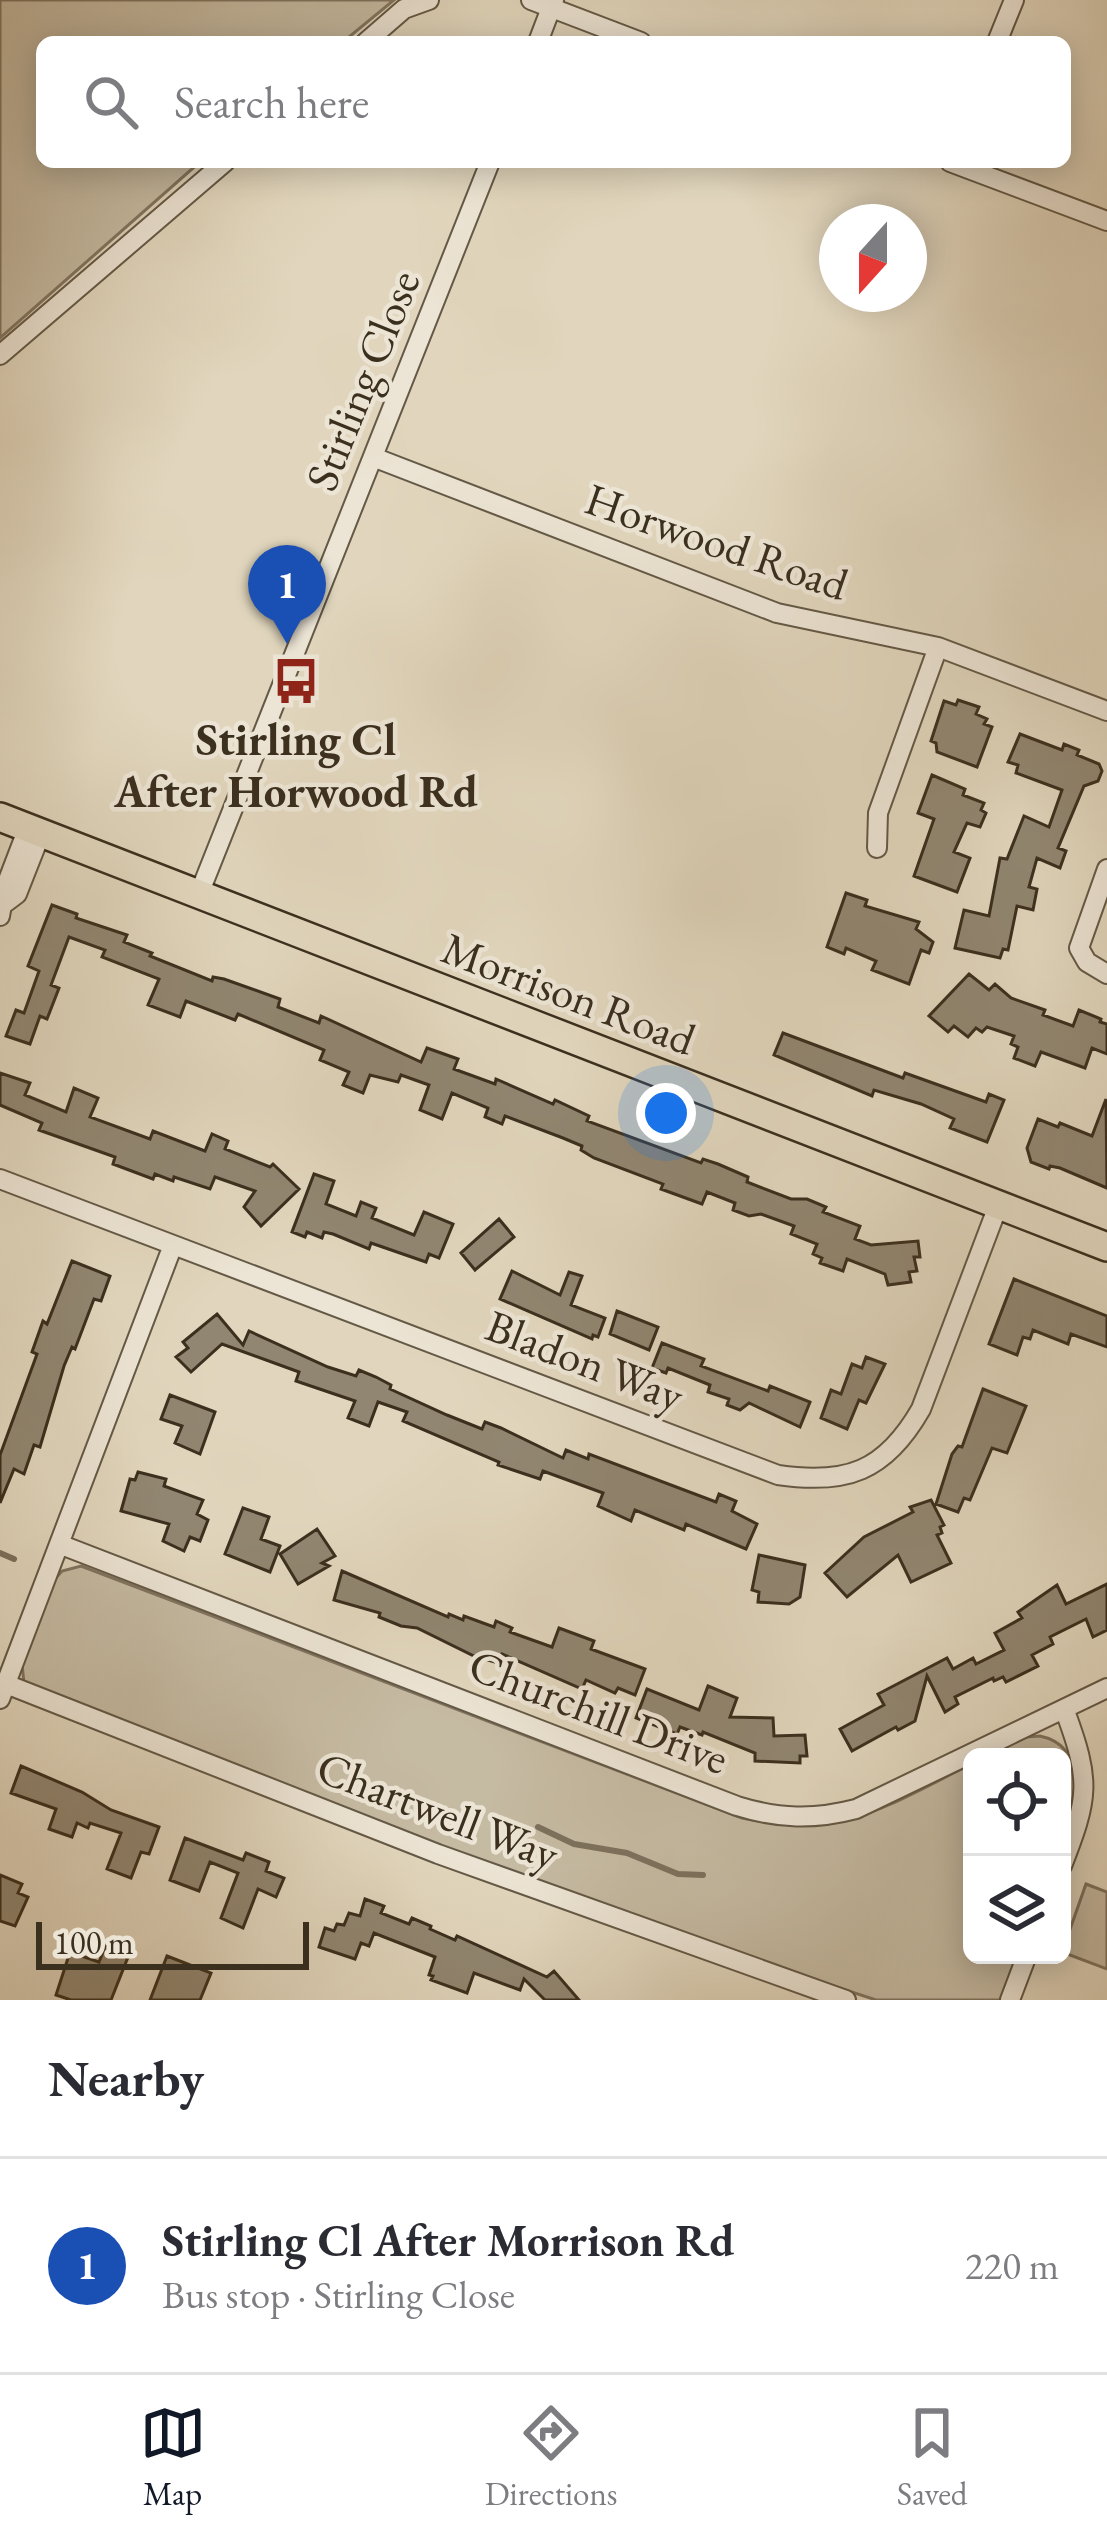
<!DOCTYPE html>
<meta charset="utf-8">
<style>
body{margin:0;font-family:"EB Garamond",serif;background:#f2f2f3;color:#2b2b33}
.controls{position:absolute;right:36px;bottom:36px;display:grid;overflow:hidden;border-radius:18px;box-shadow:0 6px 30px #0003}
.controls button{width:108px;height:108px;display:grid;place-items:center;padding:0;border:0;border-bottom:3px solid #e1e1e2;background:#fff;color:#2b2b33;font:60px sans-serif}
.compass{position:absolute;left:819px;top:204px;width:108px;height:108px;border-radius:50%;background:#fff;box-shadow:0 6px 30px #0003;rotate:201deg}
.scale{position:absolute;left:36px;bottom:30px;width:273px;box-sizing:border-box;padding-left:12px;border:6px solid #3b2f1e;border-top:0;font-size:33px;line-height:42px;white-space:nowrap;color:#3b2f1e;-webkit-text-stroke:9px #ece4d4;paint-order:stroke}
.you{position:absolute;left:666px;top:1113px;width:42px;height:42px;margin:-30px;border:9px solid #fff;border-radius:50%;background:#1a73e8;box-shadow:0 0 0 18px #1a73e833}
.badge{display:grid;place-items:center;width:78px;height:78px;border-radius:50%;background:#111827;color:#fff;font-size:39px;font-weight:700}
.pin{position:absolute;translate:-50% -99px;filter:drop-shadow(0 3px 6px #0008)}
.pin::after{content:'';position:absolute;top:63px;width:42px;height:36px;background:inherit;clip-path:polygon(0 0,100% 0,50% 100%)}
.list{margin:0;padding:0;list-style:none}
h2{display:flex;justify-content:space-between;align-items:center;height:156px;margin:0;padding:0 48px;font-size:51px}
h2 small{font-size:39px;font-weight:400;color:#7c7c81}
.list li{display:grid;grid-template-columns:78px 1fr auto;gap:36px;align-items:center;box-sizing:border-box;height:216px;padding:0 48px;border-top:3px solid #e1e1e2}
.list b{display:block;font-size:45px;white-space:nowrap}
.list p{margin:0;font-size:39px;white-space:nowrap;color:#7c7c81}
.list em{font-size:39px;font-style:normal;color:#7c7c81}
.icon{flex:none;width:66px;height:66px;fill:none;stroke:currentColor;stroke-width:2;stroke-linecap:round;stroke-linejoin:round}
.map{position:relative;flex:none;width:1107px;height:2000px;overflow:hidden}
.search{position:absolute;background:#fff;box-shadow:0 6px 30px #0003;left:36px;right:36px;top:36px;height:132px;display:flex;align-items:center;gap:30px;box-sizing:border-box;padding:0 42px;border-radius:18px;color:#7c7c81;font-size:45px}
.sheet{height:372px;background:#fff}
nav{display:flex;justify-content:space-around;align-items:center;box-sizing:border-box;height:168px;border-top:3px solid #e1e1e2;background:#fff;font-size:33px;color:#7c7c81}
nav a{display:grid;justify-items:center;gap:6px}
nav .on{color:#111827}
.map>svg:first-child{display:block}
</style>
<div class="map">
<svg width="1107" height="2000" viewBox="0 0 1107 2000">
<rect width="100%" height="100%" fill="#e1d6bd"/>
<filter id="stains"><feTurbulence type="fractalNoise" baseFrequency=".00167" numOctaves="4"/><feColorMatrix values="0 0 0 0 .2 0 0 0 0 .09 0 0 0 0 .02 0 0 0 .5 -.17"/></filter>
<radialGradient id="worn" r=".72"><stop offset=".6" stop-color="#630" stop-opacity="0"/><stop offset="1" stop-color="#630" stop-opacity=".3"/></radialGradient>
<path fill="#c5baa2" stroke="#807460" stroke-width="3" d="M0,0h394l-51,42h-301v120h158l-200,176z
M81,1566l661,252c104,21 141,-11 230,-54v191h46l-18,45h-124l-420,-138 -432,-178 -2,-20 33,-85 7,-8z
M1040,1736c51,11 34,70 22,105v-84h-76l40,-20z
M1086,1884l21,8v77l-45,-17z"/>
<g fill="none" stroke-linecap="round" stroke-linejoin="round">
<path stroke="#7d715d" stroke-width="6" d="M0,1553l14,6
M538,1827l36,17 53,9 51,21 25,1"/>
</g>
<path fill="#918671" stroke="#3b2f1e" stroke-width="3" d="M958,700l21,7 -3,7 11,5 -3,5 8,3 -15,40 -40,-15 -1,-9 -5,-2 13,-40 12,4z
M1020,734l42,16 2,-6 15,6 -2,5 22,9 3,7 -4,10 -14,5 -26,62 8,3 -6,17 -23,-10 -8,29 8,2 -4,21 -16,-4 -9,44 -5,-1 -3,9 -45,-10 9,-38 25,6 11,-58 7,1 17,-43 25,11 13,-37 -46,-17 2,-8 -10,-3z
M932,775l33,14 -2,6 21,8 -3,7 5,3 -6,14 -13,-4 -13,29 16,6 -13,34 -43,-16 20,-57 -16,-6z
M846,893l21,7 -2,6 54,16 -3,7 17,13 -4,11 -8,-3 -12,34 -37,-14 4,-9 -30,-13 -2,6 -17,-7z
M52,905l25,9 -1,4 51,17 -3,7 28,11 -2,3 62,25 1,-4 11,2 56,20 -2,8 41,16 2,-7 100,46 6,-14 31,11 -4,10 41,15 1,-5 57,25 2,-4 34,16 -2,5 114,42 2,-4 15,5 30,13 -1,5 44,17h16l19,8 -3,5 37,14 -5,13 16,6 47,-4 2,16h-6l3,14 -8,1 2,10 -23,3 -3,-11 -38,-15 -4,12 -23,-8 2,-5 -9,-4 4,-10 -26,-10 3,-8 -33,-12 -12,2 -16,-6 2,-7 -28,-11 -5,12 -41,-15 2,-5 -69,-26 -13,-8 1,-4 -19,-8 -58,-22 -3,8 -17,-7 3,-9 -36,-15 -10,26 -22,-9 9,-25 -28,-10 -3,7 -28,-7 -7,18 -20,-8 6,-13 -29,-12 4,-10 -86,-36 -3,6 -49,-19 -6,16 -32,-12 11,-26 -57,-22 3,-7 -36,-13 -18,48 8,3 -12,31 -7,-3 -10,28 -24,-8 10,-26 8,3 15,-42 -11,-5z
M969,974l20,16 6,-6 16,14 34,12 -2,5 30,11 6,-16 22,9 -1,3 7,2v30l-15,-6 -7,20 -44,-16 -6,14 -21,-8 4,-11 -7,-3 3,-8 -27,-9 -5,5 -6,-4 -8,9 -14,-11 -6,6 -19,-16z
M783,1033l120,45 2,-5 81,29 3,-8 15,6 -17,42 -37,-14 4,-9 -33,-15 -47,-14 -2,6 -98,-41z
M0,1073l30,10 -5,12 41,17 8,-24 24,10 -8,19 60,22 3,-8 52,20 7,-17 16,7 -3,8 45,18 3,-3 26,25 -38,37 -17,-19 11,-16 -40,-14 -5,12 -36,-12 -1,4 -18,-7 -2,5 -40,-15 2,-7 -76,-27 3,-7 -42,-18z
M1106,1099l1,89 -47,-20 -10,-2 -1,3 -18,-7 -4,-14 11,-29 20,8 2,-4 32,13z
M314,1174l20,7 -8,23 30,12 5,-14 15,6 -4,10 42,17 10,-23 29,12 -14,34 -10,-4 -3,8 -55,-19 -2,6 -36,-15 -9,-2 -2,6 -15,-6 -2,5 -13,-5z
M499,1219l15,18 -39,33 -14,-17z
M72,1261l38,15 -9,25 -7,-2 -19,50 -3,-2 -8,19 -24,81 -6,-2 -10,29 -10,-5 -14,34v-48l37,-101 -5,-2 11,-31 4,3z
M512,1271l48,24 9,-23 13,4 -11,29 34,13 -7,19 -5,-2 -1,4 -92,-40z
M1014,1279l93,37v31l-36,-13 -3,10 -35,-14 -3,9 -7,-2 -6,18 -28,-11z
M617,1311l41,16 -9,23 -39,-16z
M217,1314l26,31 6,-14 79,36 28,9 3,-6 17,7 15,8 -1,4 57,26 35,14 3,-7 16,6 62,30 3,-8 22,9 1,-5 127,48 3,-8 17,7 -4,10 25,13 -11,25 -60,-25 -2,6 -49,-20 -4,11 -33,-15 5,-13 -60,-22 -3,8 -42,-14 1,-3 -96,-41 4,-9 -29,-10 -9,24 -21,-8 7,-17 -59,-20 3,-9 -77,-28 -31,28 -15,-15 12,-9 -5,-6z
M662,1343l42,16 -3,7 67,25 2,-5 40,16 -10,25 -51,-24 -9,7 -13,-5 2,-6 -21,-7 2,-7 -42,-17 -2,5 -14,-5z
M866,1357l19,7 -19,39 -7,-3 -12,29 -26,-11 10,-28 10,4 11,-30 10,4z
M983,1389l43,17 -19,47 -15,-5 -22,52 -6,-2 -6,14 -22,-8 16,-50 6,-8 4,1z
M170,1395l45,17 -15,42 -25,-11 7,-17 -21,-7z
M138,1472l28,7 -2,7 39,14 -6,14 11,6 -8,21 -10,-4 -6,14 -21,-10 6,-17 -48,-13 9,-32 5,1z
M931,1500l13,25 -4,2 2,6 -5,2 14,28 -40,19 -13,-27 -51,42 -22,-24 39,-36 49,-25 -3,-5z
M243,1508l26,9 -8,22 19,7 -10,26 -45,-18z
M317,1529l18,27 -13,7 7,3 -31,18 -18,-30z
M759,1555l46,10 -5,32 -11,7 -31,-2 1,-10 -7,-2z
M342,1571l106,46 1,-3 14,6 1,-4 30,11 2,-6 16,7 -2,4 42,15 7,-19 35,13 -3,8 54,20 -10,26 -17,-7 -3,5 -29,-13 -4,9 -80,-35 -4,9 -24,-7 -57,-28 -16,-2 -22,-9 1,-4 -46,-13z
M1107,1584v46l-14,7 -7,-18 -36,18 3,7 -21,11 6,11 -32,16 -3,-5 -9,4 -1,-3 -38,19 3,7 -13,8 -18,-36 -12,45 -17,9 -2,-3 -44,24 -12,-22 44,-24 -6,-11 69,-36 6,11 20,-11 3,6 28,-14 -9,-17 27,-15 -4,-6 39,-27 9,19z
M708,1686l29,12 -7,19 43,1 1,18 31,-1 2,21h-7v7l-45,-2v-8l-52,-21 -1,3 -22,-8 -3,7 -41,-16 11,-29 52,21z
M21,1766l61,26 29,18 48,17 -10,27 -8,-2 -10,26 -24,-9 14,-36 -31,-10 -2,5 -11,-5 -5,14 -23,-8 7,-20 -45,-16z
M185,1838l58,22 3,-7 23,9 -3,9 18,7 -8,19 -18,-8 -15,39 -22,-10 17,-45 -28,-11 -11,29 -29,-11z
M0,1875l22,9 -4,9 10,4 -13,29 -15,-5z
M365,1899l19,7 -3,7 28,11 3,-6 19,8 -1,3 25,11 2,-4 90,41 7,-6 25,29h-34l-21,-21 -4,11 -46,-17 -7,20 -36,-13 2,-4 -4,-1 6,-18 -61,-24 -5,13 -8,-3 -6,16 -36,-12 6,-19 9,3 3,-7 7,1 5,-12 11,3z
M107,1942l23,10 -19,48h-40l-15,-5 14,-43 29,10z
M167,1956l44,17 -11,27h-50z"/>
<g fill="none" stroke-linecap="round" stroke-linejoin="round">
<defs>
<path id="minor" d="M531,0l110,42
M366,42l38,-33 25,-9
M538,42l16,-42
M997,42l17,-42
M950,162l157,59
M0,355l225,-193
M373,457l404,156 161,34 169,64
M877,848l1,-35 60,-166
M1107,869l-28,79 8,14 20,12
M199,894l291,-732
M5,903l12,-9 24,-61
M0,916l5,-28 23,-60
M0,1179l778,296c68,10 107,-3 143,-66l77,-203
M59,1544l678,262c42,13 77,14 119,3l251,-121
M6,1684l432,170 408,146
M0,1699l173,-454
M1062,1866c27,-69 29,-85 3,-155
M1010,2000l17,-45"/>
<path id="primary" d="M0,817l1107,430"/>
</defs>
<use href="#minor" stroke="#645946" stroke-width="22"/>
<use href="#primary" stroke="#3b2f1e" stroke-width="32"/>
<use href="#minor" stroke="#ece4d4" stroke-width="18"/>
<use href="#primary" stroke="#e1d6bd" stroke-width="27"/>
</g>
<defs>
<symbol id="bus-bare" viewBox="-9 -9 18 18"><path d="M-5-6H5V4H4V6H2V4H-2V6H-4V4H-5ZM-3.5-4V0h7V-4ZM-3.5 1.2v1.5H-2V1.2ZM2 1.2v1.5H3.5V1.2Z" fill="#8f2418" stroke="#ece4d4" stroke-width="2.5" paint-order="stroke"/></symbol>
</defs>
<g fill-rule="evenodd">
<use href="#bus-bare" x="263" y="648" width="66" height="66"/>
</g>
<g text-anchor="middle" stroke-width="9" stroke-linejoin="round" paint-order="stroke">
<g font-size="45" fill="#3b2f1e" stroke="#ece4d4">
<text transform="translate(362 380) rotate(-68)" y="16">Stirling Close</text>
<text transform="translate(717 541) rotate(19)" y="16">Horwood Road</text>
<text transform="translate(569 993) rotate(21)" y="16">Morrison Road</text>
<text transform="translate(585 1360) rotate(21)" y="16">Bladon Way</text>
<text transform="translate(599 1711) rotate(21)" y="16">Churchill Drive</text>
<text transform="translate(438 1810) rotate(21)" y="16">Chartwell Way</text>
</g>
<g font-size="45" font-weight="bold" fill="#3b2f1e" stroke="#ece4d4">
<text x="296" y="755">Stirling Cl<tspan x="296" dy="52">After Horwood Rd</tspan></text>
</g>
</g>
<rect width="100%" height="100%" filter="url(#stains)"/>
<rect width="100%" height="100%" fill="url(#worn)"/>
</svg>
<div class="controls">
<button><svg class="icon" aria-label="locate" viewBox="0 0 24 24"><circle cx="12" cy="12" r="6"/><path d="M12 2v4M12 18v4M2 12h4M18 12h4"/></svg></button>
<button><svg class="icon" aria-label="layers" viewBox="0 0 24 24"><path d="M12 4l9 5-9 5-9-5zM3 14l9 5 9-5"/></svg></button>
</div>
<svg class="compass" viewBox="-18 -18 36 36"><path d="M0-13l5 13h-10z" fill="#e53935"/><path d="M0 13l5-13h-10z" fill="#7c7c81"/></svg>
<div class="scale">100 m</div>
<div class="you"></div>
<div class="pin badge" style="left:287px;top:644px;background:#1a4fb4">1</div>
<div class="search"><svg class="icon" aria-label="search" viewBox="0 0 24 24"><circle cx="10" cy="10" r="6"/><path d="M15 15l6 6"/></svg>Search here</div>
</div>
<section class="sheet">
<h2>Nearby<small></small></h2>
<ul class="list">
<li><span class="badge" style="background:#1a4fb4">1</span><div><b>Stirling Cl After Morrison Rd</b><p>Bus stop · Stirling Close</p></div><em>220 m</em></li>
</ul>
</section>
<nav>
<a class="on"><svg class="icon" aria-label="map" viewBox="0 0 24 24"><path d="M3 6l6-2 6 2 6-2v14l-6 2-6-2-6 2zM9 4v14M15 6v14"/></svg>Map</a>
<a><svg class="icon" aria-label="directions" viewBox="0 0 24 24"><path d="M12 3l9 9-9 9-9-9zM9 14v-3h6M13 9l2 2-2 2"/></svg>Directions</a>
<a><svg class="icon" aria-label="saved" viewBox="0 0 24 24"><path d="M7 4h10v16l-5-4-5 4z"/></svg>Saved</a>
</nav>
